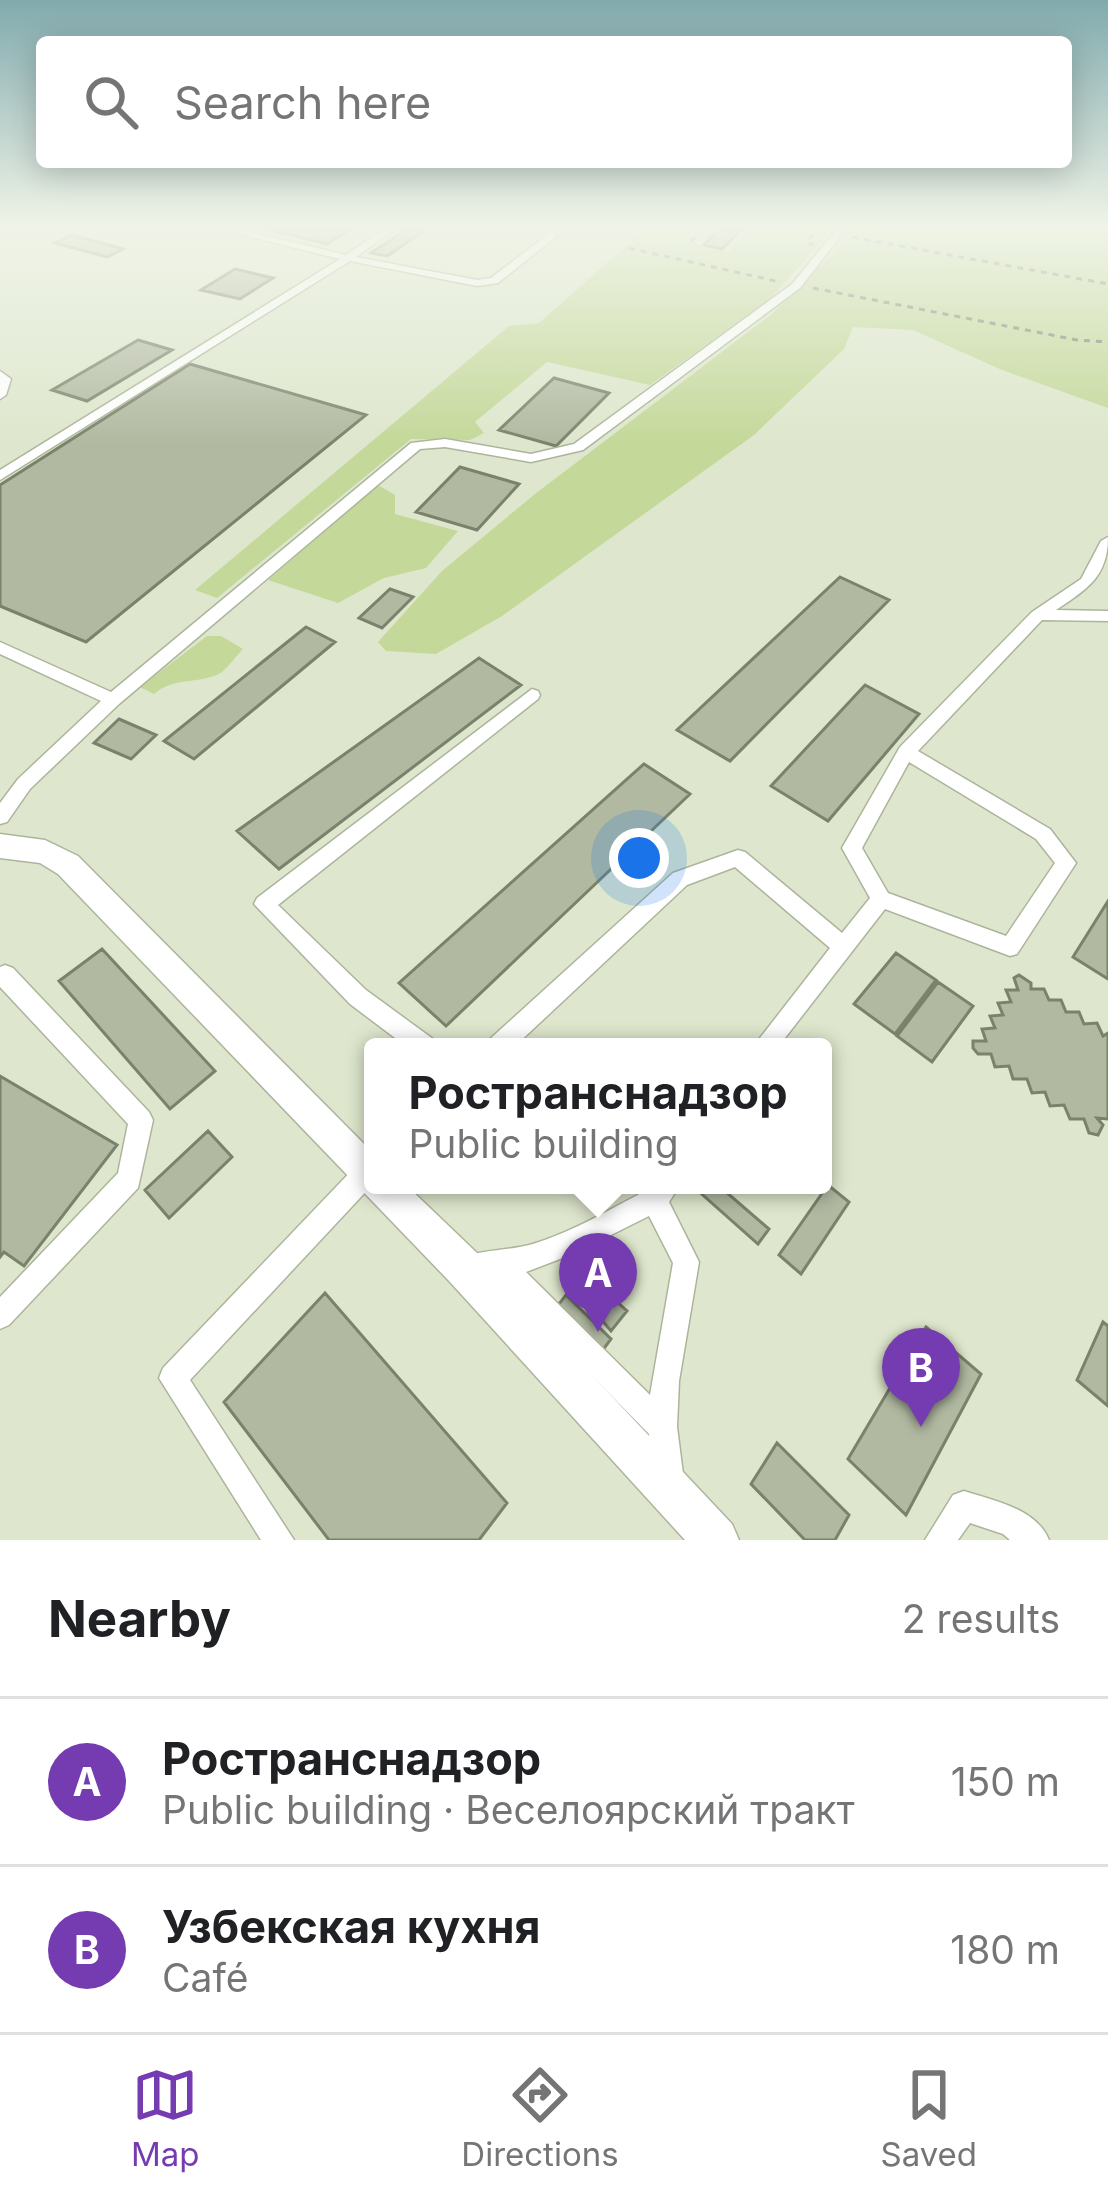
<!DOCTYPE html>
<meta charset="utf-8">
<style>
body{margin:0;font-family:Inter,sans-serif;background:#f2f2f2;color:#202124}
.you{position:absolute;left:639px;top:858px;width:42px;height:42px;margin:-30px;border:9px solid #fff;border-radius:50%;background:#1a73e8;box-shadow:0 0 0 18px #1a73e833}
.badge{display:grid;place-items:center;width:78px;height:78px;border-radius:50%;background:#753bb1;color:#fff;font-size:39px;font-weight:700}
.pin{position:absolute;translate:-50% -99px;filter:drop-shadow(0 3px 6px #0008)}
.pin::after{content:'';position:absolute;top:63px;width:42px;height:36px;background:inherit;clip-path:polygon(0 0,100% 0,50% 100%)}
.popup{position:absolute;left:364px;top:1038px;width:468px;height:156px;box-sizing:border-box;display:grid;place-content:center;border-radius:12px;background:#fff;filter:drop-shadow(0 3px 9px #0005);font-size:39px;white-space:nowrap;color:#757577}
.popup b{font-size:45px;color:#202124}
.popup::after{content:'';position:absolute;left:50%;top:100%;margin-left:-24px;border:24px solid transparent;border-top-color:#fff}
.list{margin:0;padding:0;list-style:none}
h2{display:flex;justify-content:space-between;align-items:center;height:156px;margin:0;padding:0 48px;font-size:51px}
h2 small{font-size:39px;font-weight:400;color:#757577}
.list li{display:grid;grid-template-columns:78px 1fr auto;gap:36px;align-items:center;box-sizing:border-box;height:168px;padding:0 48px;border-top:3px solid #e0e0e0}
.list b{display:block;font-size:45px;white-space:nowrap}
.list p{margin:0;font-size:39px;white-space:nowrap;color:#757577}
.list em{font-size:39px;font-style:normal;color:#757577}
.icon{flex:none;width:66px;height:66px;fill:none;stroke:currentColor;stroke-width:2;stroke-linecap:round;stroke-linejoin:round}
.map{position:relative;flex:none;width:1108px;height:1540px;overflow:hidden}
.search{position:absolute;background:#fff;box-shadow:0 6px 30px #0003;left:36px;right:36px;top:36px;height:132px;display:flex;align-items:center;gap:30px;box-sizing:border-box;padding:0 42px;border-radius:12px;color:#757577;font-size:45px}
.sheet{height:492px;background:#fff}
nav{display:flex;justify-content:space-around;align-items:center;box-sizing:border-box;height:168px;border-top:3px solid #e0e0e0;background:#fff;font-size:33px;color:#757577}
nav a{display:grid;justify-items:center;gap:6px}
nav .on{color:#753bb1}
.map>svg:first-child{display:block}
</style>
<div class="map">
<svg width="1108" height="1540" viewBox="0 0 1108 1540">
<rect width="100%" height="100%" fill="#dee7cd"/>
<path fill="#c4d899" d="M645,229h48l-9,11 45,12 21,-23h83l-63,70 -120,86 -103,-23 -72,60 9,11 -14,7 -59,-1 -194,159 -22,-8 314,-264 30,-3z
M857,229h251v179l-106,-38 -89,-40 -60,-3 -9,22 -90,86 -252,181 -66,38 -50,-3 -8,-9 64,-71 93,-77 237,-180z
M378,485l17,10v19l63,17 -32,37 -42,10 -46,25 -70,-23z
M207,636h14l22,13c-7,7 -14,17 -21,23 -21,13 -48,4 -68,22l-14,-7z"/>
<path fill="#b1b9a1" stroke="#7a826b" stroke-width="3" d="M267,229h84l-24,15z
M407,229h20l-40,27 -16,-3z
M720,229h22l-20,20 -18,-4z
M72,235l51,14 -16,8 -52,-14z
M235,269l38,9 -33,21 -39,-9z
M138,340l34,10 -85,51 -35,-11z
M190,364l176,51 -280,227 -86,-36v-121z
M554,378l55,15 -53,53 -57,-16z
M460,467l59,17 -42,46 -61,-18z
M840,577l49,23 -159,161 -53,-31z
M390,589l23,8 -31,31 -23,-10z
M306,627l29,15 -141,117 -30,-18z
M479,658l42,27 -242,184 -42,-38z
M865,685l54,29 -91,107 -57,-35z
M119,719l37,16 -25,24 -37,-16z
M644,764l46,30 -244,232 -47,-43z
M1108,901v78l-35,-22z
M102,949l113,122 -45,38 -111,-128z
M896,953l40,27 -41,54 -41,-30z
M1019,975l12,8v6h13l5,11h12l5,12h13l5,12 13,-1 6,13 5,-3v86l-11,-1 6,7 -5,10 -9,-2 -5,-14h-14l-6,-14 -14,1 -5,-14 -13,1 -5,-14h-14l-4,-13 -14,1 -4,-13h-13l-5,-6v-7h13l-4,-12 13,-1 -5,-12 13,-1 -5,-12 13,-1 -5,-12h12l-4,-12z
M938,982l35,24 -41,56 -35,-26z
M0,1076l117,69 -93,121 -20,-14 -4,5z
M208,1131l24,26 -63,61 -24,-28z
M697,1185h21l51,44 -11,15 -63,-56z
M828,1185l21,17 -48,72 -22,-19z
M325,1293l182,210 -28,37h-150l-105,-138z
M566,1295l45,44 -11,15 -45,-45z
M615,1300l12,11 -16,20 -11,-13z
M1103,1322l5,4v80l-31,-26z
M926,1327l55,47 -75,141 -58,-56z
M777,1443l72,72 -14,25h-30l-54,-56z"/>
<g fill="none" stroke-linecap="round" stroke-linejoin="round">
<defs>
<path id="minor" d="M219,229h18l109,26 38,-26h11l-39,28 121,23 14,-2 56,-43 -2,-6h9l3,7 -59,47 -21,3 -127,-25 -350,219v-10l340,-211z
M837,229h9l-46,59 -217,162 -52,12 -86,-15 -25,2 -301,255 -89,85 -23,33 -7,2v-21l18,-24 83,-78 -101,-47v-12l111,50 300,-249 34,-4 86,15 43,-10 218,-160z
M0,371l11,8 -5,16 -6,4z
M1108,537c0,40 -21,52 -52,73l52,1v10l-66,-1 -124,131 132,78 26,34 -59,91 -7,2 -125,-47 -107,138h-25l77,-99 -95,-81 -48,18 -173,162h-27l3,-8 183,-166 65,-23 7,2 97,81 28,-35 -28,-50 58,-101 132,-135 49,-33 20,-38zM909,762l127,77 19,24 -49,73 -118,-43 -26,-45z
M532,689l6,2 2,4 -2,4 -260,206 88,85 67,49 3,8h-29l-57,-43 -96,-100 3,-6z
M5,965l8,3 136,144 4,8 -15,68 -129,137 -9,4v-32l118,-124 10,-49 -128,-137v-20z
M367,1161l6,2v21l-183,196 104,160h-33l-102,-162 4,-10 195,-204z
M651,1185h29l-11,17 30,60 -20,119 -2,46 6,47 -5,10 -10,5 -10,-5 -5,-10 -4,-40 -153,-156 -28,3 -9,-4 -4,-9 4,-9c22,-10 50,-8 74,-15 39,-12 76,-34 112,-53zM649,1216l24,47 -23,132 -124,-123 47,-18z
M964,1491c30,10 72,17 85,49h-39l-7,-6 -33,-11 -12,17h-33l28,-45z"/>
<path id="highway" d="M0,834l45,6 33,16 295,297v32h33l72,69 254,270 7,16h-54l-235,-258 -392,-408 -18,-11 -40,-5z"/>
</defs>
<use href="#minor" stroke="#acb59c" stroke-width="3"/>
<use href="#highway" stroke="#acb59c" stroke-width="3"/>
<path stroke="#7a806f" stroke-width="3" stroke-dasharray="6 6" stroke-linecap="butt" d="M852,237l256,47
M691,241l13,-12
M814,245l-7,-2 10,-14
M629,248l151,34
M813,288l264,52 31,2"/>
<use href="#minor" fill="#fff" fill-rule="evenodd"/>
<use href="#highway" fill="#fff" fill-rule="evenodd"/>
</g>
<linearGradient id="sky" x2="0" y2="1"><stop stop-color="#81aaae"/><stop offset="0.51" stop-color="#f0f4e8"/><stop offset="1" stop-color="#f0f4e8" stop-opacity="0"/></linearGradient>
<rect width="1108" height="445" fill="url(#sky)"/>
</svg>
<div class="you"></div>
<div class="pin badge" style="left:598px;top:1332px">A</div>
<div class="popup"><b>Ространснадзор</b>Public building</div>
<div class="pin badge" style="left:921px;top:1427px">B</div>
<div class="search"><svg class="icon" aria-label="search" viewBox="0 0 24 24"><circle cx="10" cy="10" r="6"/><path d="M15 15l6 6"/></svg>Search here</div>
</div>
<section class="sheet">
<h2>Nearby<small>2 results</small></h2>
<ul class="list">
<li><span class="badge">A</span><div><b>Ространснадзор</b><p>Public building · Веселоярский тракт</p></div><em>150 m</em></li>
<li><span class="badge">B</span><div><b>Узбекская кухня</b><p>Café</p></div><em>180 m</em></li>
</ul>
</section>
<nav>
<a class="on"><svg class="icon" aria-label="map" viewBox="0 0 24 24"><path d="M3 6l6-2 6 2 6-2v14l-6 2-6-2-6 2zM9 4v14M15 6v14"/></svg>Map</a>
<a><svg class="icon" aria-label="directions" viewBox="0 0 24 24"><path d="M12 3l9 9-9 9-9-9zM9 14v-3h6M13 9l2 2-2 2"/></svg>Directions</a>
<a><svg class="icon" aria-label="saved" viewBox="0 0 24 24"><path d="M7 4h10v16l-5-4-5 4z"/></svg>Saved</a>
</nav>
